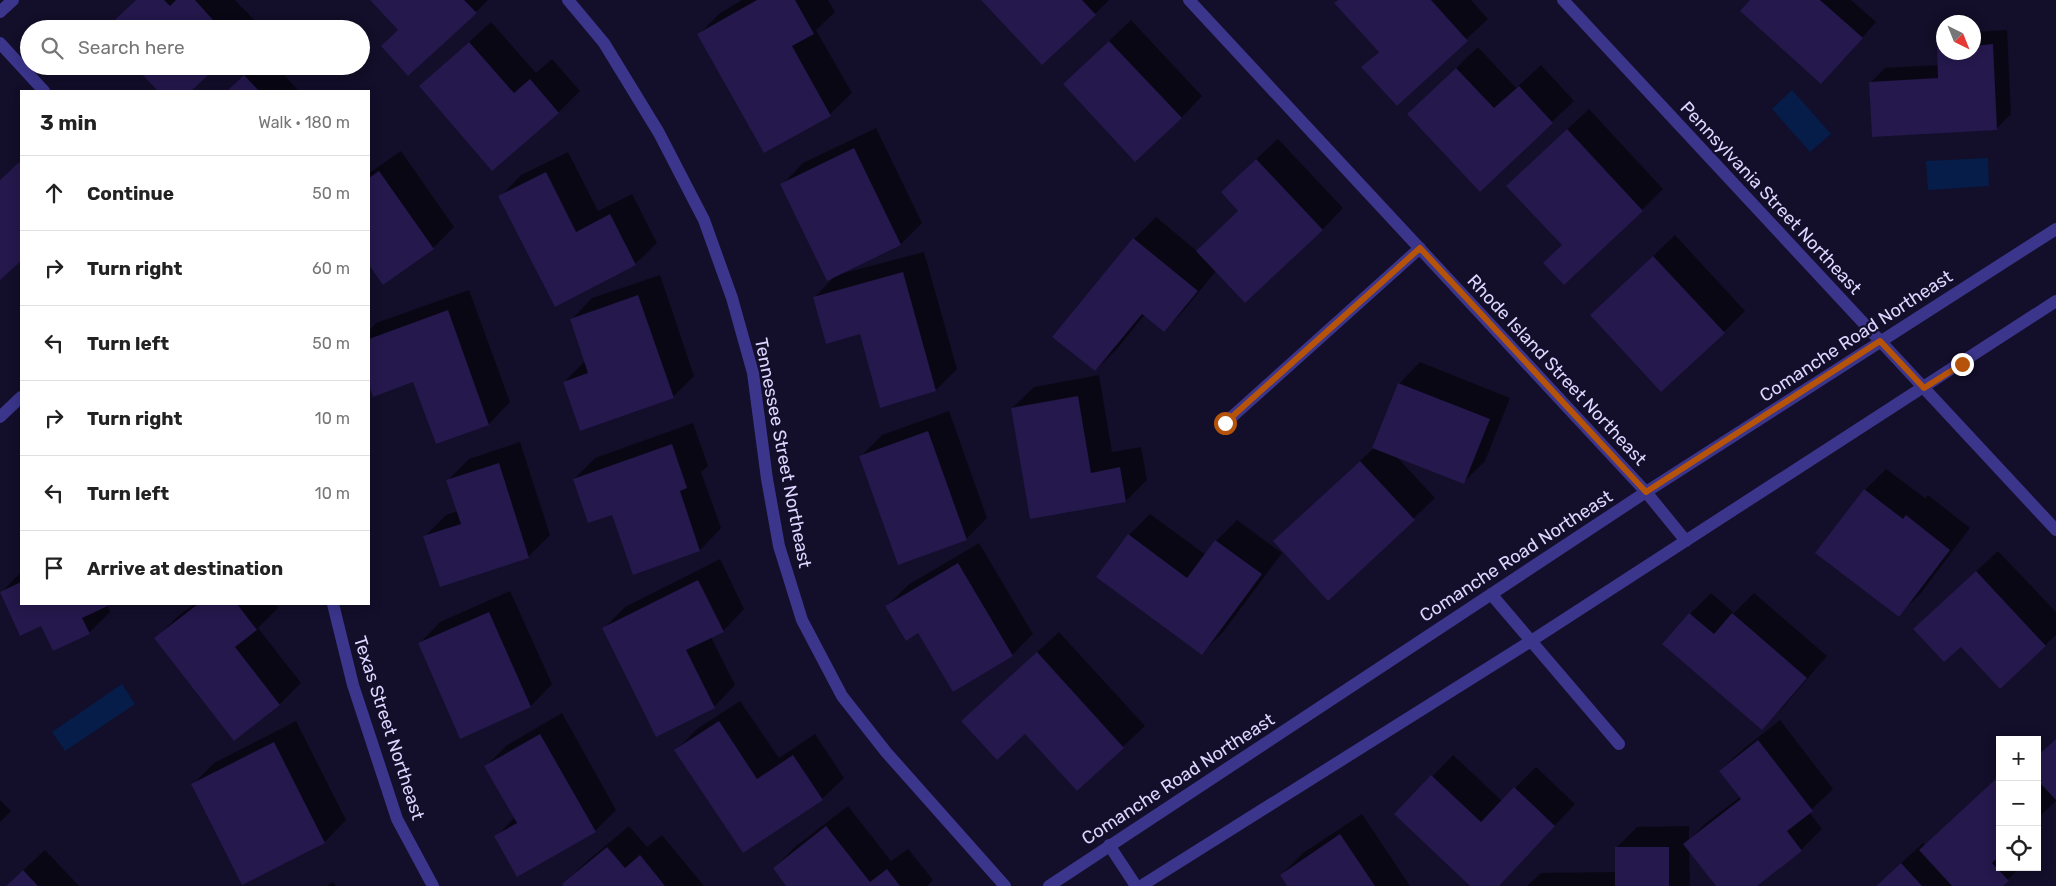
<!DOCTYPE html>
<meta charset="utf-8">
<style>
body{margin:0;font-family:Rubik,sans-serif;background:#f6f6f6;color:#222}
.controls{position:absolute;right:15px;bottom:15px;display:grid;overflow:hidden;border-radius:0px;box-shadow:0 2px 12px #0003}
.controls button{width:45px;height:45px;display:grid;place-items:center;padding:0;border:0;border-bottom:1px solid #e0e0e0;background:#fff;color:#222;font:25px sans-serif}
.compass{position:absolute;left:1936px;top:15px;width:45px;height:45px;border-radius:50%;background:#fff;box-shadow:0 2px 12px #0003;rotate:137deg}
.stop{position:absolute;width:15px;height:15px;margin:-11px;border:4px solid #b45309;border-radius:50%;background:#fff}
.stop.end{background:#b45309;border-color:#fff;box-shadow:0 1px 5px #0008}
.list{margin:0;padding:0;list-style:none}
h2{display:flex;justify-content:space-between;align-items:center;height:65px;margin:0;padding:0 20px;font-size:21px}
h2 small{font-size:16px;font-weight:400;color:#767676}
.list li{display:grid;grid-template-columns:32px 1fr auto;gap:15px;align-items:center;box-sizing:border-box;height:75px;padding:0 20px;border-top:1px solid #e0e0e0}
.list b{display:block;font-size:19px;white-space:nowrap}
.list em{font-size:16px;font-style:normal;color:#767676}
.icon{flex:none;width:28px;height:28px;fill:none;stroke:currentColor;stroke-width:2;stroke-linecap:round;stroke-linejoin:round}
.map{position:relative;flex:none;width:2056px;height:886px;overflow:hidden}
.search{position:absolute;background:#fff;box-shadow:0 2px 12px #0003;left:20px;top:20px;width:350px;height:55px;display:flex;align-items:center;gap:12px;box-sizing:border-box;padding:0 18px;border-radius:28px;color:#767676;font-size:19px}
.panel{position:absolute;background:#fff;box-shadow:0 2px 12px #0003;left:20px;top:90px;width:350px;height:515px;border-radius:0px}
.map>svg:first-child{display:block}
</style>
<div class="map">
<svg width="2056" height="886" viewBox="0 0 2056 886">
<rect width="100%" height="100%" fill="#130e29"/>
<path fill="#061d4a" d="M1792,90l39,44 -21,18 -38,-43z
M1988,158l1,28 -61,4 -2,-29z
M122,684l13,20 -70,47 -13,-19z"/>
<path fill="#0007" d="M136,0h99l24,25 -4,4h-148z
M372,0h116l-12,12z
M742,0h86l7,12 -19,18 36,63 -22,21 -66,37 -65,-117 21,-21z
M983,0h126l-14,14z
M1339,0h132l17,19 -91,85 -34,-37 16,-16z
M1751,0h100l25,22 -40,45z
M1131,20l71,76 -21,22 -95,-55z
M491,22l45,51 16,-14 28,32 -21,21 -66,57 -73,-83z
M2007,30l4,84 -15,15 -126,-46 15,-15 54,-3 -1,-17 6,-5v9h30v-20z
M1478,47l38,41 25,-23 33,36 -94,89 -50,-97z
M254,66h22l23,25h-72z
M1589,109l74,80 -21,21 -79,35 -34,-80z
M876,128l46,95 -21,21 -61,30 84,-22 33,117 -21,21 -122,-92 21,-22 -53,-91 21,-22z
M1278,139l65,69 -21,22 -106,41 -31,38 -21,22 -19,-17 -28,35 -22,21 -41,-34 80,-97 22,-22 41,34 42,-40 4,-40z
M401,151l53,76 -21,21 -50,35 -14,-20v-90z
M568,152l30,59 34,-17 25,49 -22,21 -135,-67 21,-22z
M21,160v99l-21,20v-99z
M1675,235l70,76 -21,21 -132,-17z
M660,275l34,101 -21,21 -109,-15 21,-21 -14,-41 21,-22z
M469,290l41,112 -21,22 -53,19 -22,-62 -40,15 -5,-14v-51l7,-8z
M1420,362l90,36 -25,63 -21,21 -68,-26 39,42 -107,101 -32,-79 78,-72 25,-64z
M1099,375l13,77 29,-5 6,33 -21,21 -95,16 -19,-109 22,-21z
M949,411l38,107 -21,21 -106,-82 22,-22z
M693,423l15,43 -7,6 20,56 -21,22 -87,-37 -39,-34 21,-21z
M520,442l30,93 -21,21 -88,29 -16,-49 21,-21 12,-4 -10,-31 21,-21z
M1886,469l39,29 3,-3 42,33 -50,66 -22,21 -33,-125z
M1150,514l56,41 10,-14 21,-21 45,33 -59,79 -21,21 -73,-118z
M979,543l54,91 -21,21 -93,-23 -32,-26 21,-21z
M1998,551l58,61v23l-55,52 -65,-79z
M720,559l24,50 -21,22 -12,6 24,48 -21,22 -110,-79 21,-21z
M21,572v32h88l-2,1 3,7 -21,21 -47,-9 -40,-32z
M510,591l42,93 -21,22 -70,31 -42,-93 21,-22z
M1711,593l23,20 20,-20 73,63 -44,51 -21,21 -72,-114z
M194,604h81l3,4 -20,20 43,55 -21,21 -46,35 -78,-101 21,-21z
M1059,632l86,94 -68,63 -52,-57 -62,-11z
M740,701l39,57 36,-24 29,44 -22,21 -79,53 -67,-101 21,-22z
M562,713l54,97 -21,21 -99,6 19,-20 -29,-51 21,-21z
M1780,720l53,69 -24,23 13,17 -21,21 -46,36h-38l-28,-36 1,36h-163l14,-13 75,-1v-24l21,-21 52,-1v14l17,-17 34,-26 -20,-26 22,-21z
M296,721l50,99 -21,22 -83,42 -50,-99 22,-22z
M2056,739v62l-19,18v-62z
M1453,755l49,46 34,-34 39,37 -77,82h-26l-76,-72z
M2000,775v92h21l-20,19h-125l47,-43 3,3z
M0,800l11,11 -11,11z
M848,806l43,55 17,-12 25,31 -6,6h-139l-14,-18 21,-21z
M1362,814l48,72h-121l-8,-11 22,-22z
M629,826l18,21 15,-12 42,51h-138l-2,-2 21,-21z
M45,850l34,36h-73z
M333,882l3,4h-9z"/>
<path fill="#24184c" d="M136,0h28l6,6 6,-6h19l26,29h-116z
M370,0h94l13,13 -69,63 -27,-30 17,-16z
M757,0h38l19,34 -22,12 39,70 -67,37 -67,-119z
M981,0h101l14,15 -54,50z
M1338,0h93l37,41 -71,65 -36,-39 18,-15 -45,-49z
M1750,0h70l43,38 -42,46 -81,-73z
M1109,41l73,77 -47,44 -72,-78z
M469,42l45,51 16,-14 29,34 -67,58 -73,-85z
M1993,44l4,86 -125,7 -3,-55 69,-4 -1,-30 7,-1v5h30v-6z
M134,66h84l-27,25h-33z
M1456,68l38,40 25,-22 34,37 -73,69 -73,-78z
M244,75l15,16h-32z
M1567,129l76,82 -79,74 -21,-22 19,-18 -56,-59z
M854,148l47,97 -74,36 -47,-97z
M1256,159l67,71 -78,73 -49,-52 42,-40 -17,-19z
M19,162l2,2v97l-21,19v-100z
M379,171l55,78 -51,36 -14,-20v-87z
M546,172l30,60 34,-18 26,51 -81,42 -57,-111z
M1133,238l65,53 -34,41 -22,-18 -47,57 -43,-34z
M1653,256l72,77 -64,59 -71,-77z
M903,272l33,119 -56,17 -20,-74 -34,10 -13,-47z
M638,295l36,103 -94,33 -17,-49 25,-9 -18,-54z
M448,310l41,115 -53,19 -23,-62 -40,15 -4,-12v-46z
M1398,383l92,36 -26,65 -92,-36z
M1078,396l13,77 29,-6 6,35 -96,17 -19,-111z
M928,431l39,109 -69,25 -39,-109z
M672,444l15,44 -7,3 20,60 -67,24 -21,-60 -24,8 -15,-44z
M1360,461l55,59 -87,81 -55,-60z
M499,463l30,95 -89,29 -17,-51 38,-12 -15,-44z
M1864,489l39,30 3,-4 44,35 -51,67 -84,-64z
M1128,534l59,44 28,-38 47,34 -60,81 -106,-78z
M958,563l55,93 -60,36 -35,-59 -12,8 -21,-35z
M1976,571l70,75 -46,43 -39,-42 -17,15 -31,-33z
M698,580l26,52 -38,18 29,58 -59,29 -54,-109z
M21,582v22h91l-30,14 8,16 -37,17 -12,-25 -21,10 -20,-44z
M198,604h39l20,26 -22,17 45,58 -46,36 -80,-103z
M489,612l42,95 -71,32 -42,-96z
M1689,613l25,21 18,-21 75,65 -45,52 -100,-86z
M1037,652l87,96 -47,43 -52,-57 -28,26 -36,-39z
M719,721l38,58 36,-24 30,45 -80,53 -69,-103z
M540,734l56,98 -79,45 -23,-41 23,-13 -33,-57z
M2056,739v61l-19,-20v-24z
M1758,740l55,71 -26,20 15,20 -45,35h-41l-33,-42 58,-45 -22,-28z
M274,742l51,101 -83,42 -51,-101z
M1431,775l50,47 33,-35 41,39 -56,60h-29l-76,-72z
M2000,775v81l-8,7 17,18 -6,5h-51l-33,-36z
M826,826l44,56 17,-13 13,17h-114l-13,-18z
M1340,834l35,52h-88l-7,-11z
M607,847l18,21 15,-13 25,31h-101l-2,-2z
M1615,847h54v39h-54z
M1901,863l21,23h-46z
M23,870l15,16h-32z"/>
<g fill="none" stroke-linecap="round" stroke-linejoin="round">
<path stroke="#3b358c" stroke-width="12" d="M568,0l36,43 55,90 45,87 28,78 21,75 14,106 12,67 23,74 40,76 44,56 119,134
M1189,0l457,492 40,49
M1563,0l493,530
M0,12l13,-12
M0,43l44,48
M0,417l21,-20
M1225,423l195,-175
M1491,594l128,150
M333,604l20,81 44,134 36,67
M1109,845l27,41
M1049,886l597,-394 410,-263
M1141,886l390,-245 525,-340"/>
</g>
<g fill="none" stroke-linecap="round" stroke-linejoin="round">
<path stroke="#b45309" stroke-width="6" d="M1225,423l195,-175 226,244 234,-151 44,47 38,-24"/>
</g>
<g text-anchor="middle" stroke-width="4.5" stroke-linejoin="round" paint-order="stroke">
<g font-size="18" fill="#dcd6ff" stroke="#130e29">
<text transform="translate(1771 198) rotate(47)" y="6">Pennsylvania Street Northeast</text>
<text transform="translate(1856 336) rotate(-33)" y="6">Comanche Road Northeast</text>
<text transform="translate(1557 370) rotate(47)" y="6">Rhode Island Street Northeast</text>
<text transform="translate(783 453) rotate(79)" y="6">Tennessee Street Northeast</text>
<text transform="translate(1516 556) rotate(-33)" y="6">Comanche Road Northeast</text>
<text transform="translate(389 728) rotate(72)" y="6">Texas Street Northeast</text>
<text transform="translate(1178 779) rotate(-33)" y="6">Comanche Road Northeast</text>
</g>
</g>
</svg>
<div class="controls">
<button>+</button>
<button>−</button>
<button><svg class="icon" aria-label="locate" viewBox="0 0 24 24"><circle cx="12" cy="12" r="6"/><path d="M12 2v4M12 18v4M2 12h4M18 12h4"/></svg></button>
</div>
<svg class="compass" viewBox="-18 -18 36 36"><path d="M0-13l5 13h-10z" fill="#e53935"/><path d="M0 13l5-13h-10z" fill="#767676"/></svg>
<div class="stop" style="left:1225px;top:423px"></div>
<div class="stop end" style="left:1962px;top:364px"></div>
<div class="search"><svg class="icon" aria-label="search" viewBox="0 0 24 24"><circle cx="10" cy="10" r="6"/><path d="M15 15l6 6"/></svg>Search here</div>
<section class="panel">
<h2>3 min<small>Walk · 180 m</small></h2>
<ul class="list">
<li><svg class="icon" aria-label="ahead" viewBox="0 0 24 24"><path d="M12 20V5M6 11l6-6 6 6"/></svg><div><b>Continue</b></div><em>50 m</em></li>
<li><svg class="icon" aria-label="right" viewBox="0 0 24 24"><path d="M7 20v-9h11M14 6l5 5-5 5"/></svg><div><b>Turn right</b></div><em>60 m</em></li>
<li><svg class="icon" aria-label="left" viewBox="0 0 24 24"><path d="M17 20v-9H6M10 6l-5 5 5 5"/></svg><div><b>Turn left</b></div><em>50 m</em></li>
<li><svg class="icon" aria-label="right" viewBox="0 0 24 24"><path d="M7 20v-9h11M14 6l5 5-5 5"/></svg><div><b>Turn right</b></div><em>10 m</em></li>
<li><svg class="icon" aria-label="left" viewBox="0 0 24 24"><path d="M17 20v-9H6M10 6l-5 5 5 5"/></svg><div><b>Turn left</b></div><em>10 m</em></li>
<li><svg class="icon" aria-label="arrive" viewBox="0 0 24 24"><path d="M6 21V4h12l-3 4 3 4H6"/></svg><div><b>Arrive at destination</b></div></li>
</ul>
</section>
</div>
